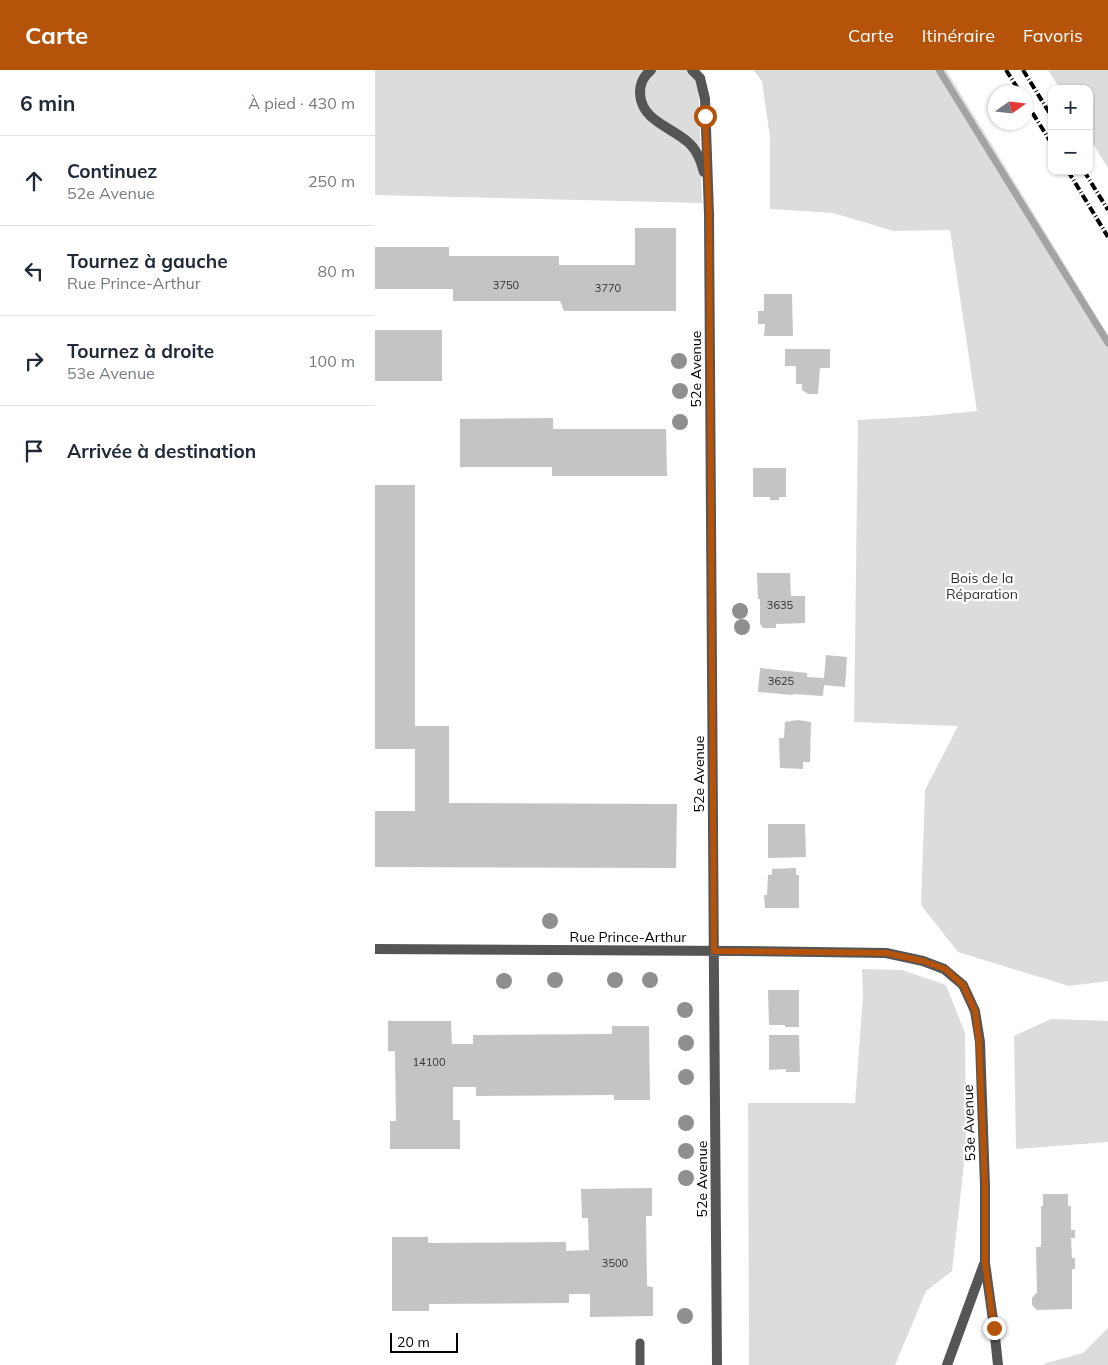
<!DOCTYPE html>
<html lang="fr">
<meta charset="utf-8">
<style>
body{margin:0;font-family:Mulish,sans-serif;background:#f6f6f7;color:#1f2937}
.controls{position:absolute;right:15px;top:15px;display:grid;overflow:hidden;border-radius:10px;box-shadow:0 1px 4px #0004}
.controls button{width:45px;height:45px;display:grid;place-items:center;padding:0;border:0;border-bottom:1px solid #e0e1e3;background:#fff;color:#1f2937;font:25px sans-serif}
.compass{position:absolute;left:613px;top:15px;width:45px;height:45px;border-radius:50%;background:#fff;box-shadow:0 1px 4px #0004;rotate:76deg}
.scale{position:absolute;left:15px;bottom:12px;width:68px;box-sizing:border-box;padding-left:5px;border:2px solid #000;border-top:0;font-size:14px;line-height:18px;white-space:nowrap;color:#000;-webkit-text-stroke:4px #fff;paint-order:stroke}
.stop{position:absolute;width:15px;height:15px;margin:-11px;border:4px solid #b45309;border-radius:50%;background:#fff}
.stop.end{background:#b45309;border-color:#fff;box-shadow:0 1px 5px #0008}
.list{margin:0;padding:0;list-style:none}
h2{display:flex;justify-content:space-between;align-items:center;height:65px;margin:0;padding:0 20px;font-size:21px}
h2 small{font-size:16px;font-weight:400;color:#747a83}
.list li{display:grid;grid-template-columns:32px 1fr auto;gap:15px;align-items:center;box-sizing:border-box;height:90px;padding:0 20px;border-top:1px solid #e0e1e3}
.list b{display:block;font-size:19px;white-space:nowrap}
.list p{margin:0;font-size:16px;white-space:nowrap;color:#747a83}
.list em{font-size:16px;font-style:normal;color:#747a83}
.icon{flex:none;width:28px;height:28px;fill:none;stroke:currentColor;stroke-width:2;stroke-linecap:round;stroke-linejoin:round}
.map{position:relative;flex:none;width:733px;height:1295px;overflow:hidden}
header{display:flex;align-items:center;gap:30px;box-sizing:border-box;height:70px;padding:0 25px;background:#b45309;color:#fff}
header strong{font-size:24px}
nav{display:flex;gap:28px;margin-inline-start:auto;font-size:18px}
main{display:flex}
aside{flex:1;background:#fff}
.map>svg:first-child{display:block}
</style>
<header>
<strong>Carte</strong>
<nav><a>Carte</a><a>Itinéraire</a><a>Favoris</a></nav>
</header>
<main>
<aside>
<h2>6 min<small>À pied · 430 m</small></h2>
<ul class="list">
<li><svg class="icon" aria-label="ahead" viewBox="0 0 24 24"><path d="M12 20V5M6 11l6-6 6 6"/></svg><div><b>Continuez</b><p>52e Avenue</p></div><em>250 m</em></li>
<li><svg class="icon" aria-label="left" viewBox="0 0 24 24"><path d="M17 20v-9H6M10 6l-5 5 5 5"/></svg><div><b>Tournez à gauche</b><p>Rue Prince-Arthur</p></div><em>80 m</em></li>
<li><svg class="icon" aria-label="right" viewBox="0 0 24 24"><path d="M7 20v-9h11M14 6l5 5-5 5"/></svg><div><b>Tournez à droite</b><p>53e Avenue</p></div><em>100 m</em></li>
<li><svg class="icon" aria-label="arrive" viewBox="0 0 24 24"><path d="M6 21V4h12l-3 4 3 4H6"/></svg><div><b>Arrivée à destination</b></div></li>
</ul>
</aside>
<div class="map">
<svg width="733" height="1295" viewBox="0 0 733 1295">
<rect width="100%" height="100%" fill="#fff"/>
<path fill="#dcdcdc" d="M0,0h323l4,133 -327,-8z
M378,0h193l162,265v646l-39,5 -111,-34 -37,-47 4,-115 33,-64 -104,-4 4,-302 69,-4 50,-5 -27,-181 -56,1 -61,-18 -63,-4v-71l-8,-57z
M673,0h60v98l-19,-31v-48h-29z
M487,899l40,1 44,15 19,48 1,113 -14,125 -26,20 -31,74h-146l-1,-262h107l8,-107z
M676,949l57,2v121l-92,7 -2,-113z
M733,1258v37h-64l2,-2 37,-10z"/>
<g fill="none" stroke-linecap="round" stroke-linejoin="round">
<path stroke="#a3a3a3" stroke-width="7" d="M564,0l169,273"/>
</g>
<path fill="#c4c4c4" d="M260,158h41v83h-112l-4,-10h-107v-12h-78v-42h74v9h110v9h76z
M389,224h28l1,42h-29l1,-12h-7v-13h6z
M0,260h67v51h-67z
M410,279h45v19h-10l-2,26h-10l-6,-4v-6h-6v-18h-11z
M178,348v11h113l1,47h-115v-9h-92v-48z
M378,398h33v29h-7v3h-9v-3h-17z
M0,415h40v241h34v77l228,1 -1,64 -301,-1v-56h40v-62h-40z
M382,503h33l1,23h14v27l-29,1v4h-13l-3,-4v-25h-2z
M451,585l21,2 -2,30 -21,-2 -1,11 -30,-2v1l-35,-3 2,-24 47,5v4l17,1z
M423,650l13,2 -1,40h-7v7l-23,-1 -1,-30h5l1,-16z
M393,754h37l1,33 -38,1z
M421,798v7h3v33h-34l-1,-13h3l1,-20h4v-6z
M393,920h31v37h-14v-2h-16z
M13,951h63l1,23h21v-9l139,-1v-8h37l1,74h-36v-5l-138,1v-9h-23v33h7v29h-70v-28h6l-1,-70h-7z
M394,965h30l1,37h-14v-3l-17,1z
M277,1118v28h-6l1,70 6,1v29l-63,1v-23h-21v9l-140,1v7h-37v-74h36v6l138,-1v9l23,-1 -1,-32h-6l-1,-29z
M668,1124h25v12h3v24h4v8h-4l1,20h3v11h-3v40l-35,1 -5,-5v-7l5,-6 -1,-45h5v-41h2z"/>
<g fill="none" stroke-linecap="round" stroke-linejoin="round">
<path stroke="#555" stroke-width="9" d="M265,1295v-22"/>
<path stroke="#555" stroke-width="10" d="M276,0c-8,7 -11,13 -11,24 2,28 33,33 50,50 8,8 11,18 14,28
M317,0l8,8 5,21 4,115 5,764 3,387
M0,879l362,2 149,2 37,8 21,8 19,16 12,26 5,31 5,144v77l9,64 4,38
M572,1295l37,-101"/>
<path stroke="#000" stroke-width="4" stroke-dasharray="8 2.5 1 2.5" stroke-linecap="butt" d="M631,0l14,22
M648,0l29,47
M650,31l27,43
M693,101l40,66
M709,101l24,39"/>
</g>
<g fill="#8f8f8f">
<circle cx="304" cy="291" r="8"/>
<circle cx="305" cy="321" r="8"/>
<circle cx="305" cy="352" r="8"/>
<circle cx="365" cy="541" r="8"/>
<circle cx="367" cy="557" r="8"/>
<circle cx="175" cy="851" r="8"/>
<circle cx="180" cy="910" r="8"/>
<circle cx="240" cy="910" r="8"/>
<circle cx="275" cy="910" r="8"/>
<circle cx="129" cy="911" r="8"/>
<circle cx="310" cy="940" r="8"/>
<circle cx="311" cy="973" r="8"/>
<circle cx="311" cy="1007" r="8"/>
<circle cx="311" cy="1053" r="8"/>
<circle cx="311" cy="1081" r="8"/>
<circle cx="311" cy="1108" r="8"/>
<circle cx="310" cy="1246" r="8"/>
</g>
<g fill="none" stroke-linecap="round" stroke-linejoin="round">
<path stroke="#b45309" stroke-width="6" d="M330,46l4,98 5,737 172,2 37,8 22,8 18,16 12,26 4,31 6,144v77l9,65"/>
</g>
<g text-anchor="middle" stroke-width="4.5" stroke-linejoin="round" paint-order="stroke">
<g font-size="11" fill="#313131">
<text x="131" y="219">3750</text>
<text x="233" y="222">3770</text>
<text x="405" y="539">3635</text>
<text x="406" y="615">3625</text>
<text x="54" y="996">14100</text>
<text x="240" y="1197">3500</text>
</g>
<g font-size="14" fill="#000" stroke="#fff">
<text transform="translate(321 299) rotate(-90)" y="5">52e Avenue</text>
<text transform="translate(324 704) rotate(-90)" y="5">52e Avenue</text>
<text x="253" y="872">Rue Prince-Arthur</text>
<text transform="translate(594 1053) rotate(-92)" y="5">53e Avenue</text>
<text transform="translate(327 1109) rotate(-90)" y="5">52e Avenue</text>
</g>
<g font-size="14" fill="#333" stroke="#fff">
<text x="607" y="513">Bois de la<tspan x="607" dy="16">Réparation</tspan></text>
</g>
</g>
</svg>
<div class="controls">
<button>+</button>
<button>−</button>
</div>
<svg class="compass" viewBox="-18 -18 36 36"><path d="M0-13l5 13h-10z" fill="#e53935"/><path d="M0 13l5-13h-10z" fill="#747a83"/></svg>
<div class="scale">20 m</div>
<div class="stop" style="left:330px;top:46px"></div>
<div class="stop end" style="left:619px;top:1258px"></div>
</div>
</main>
